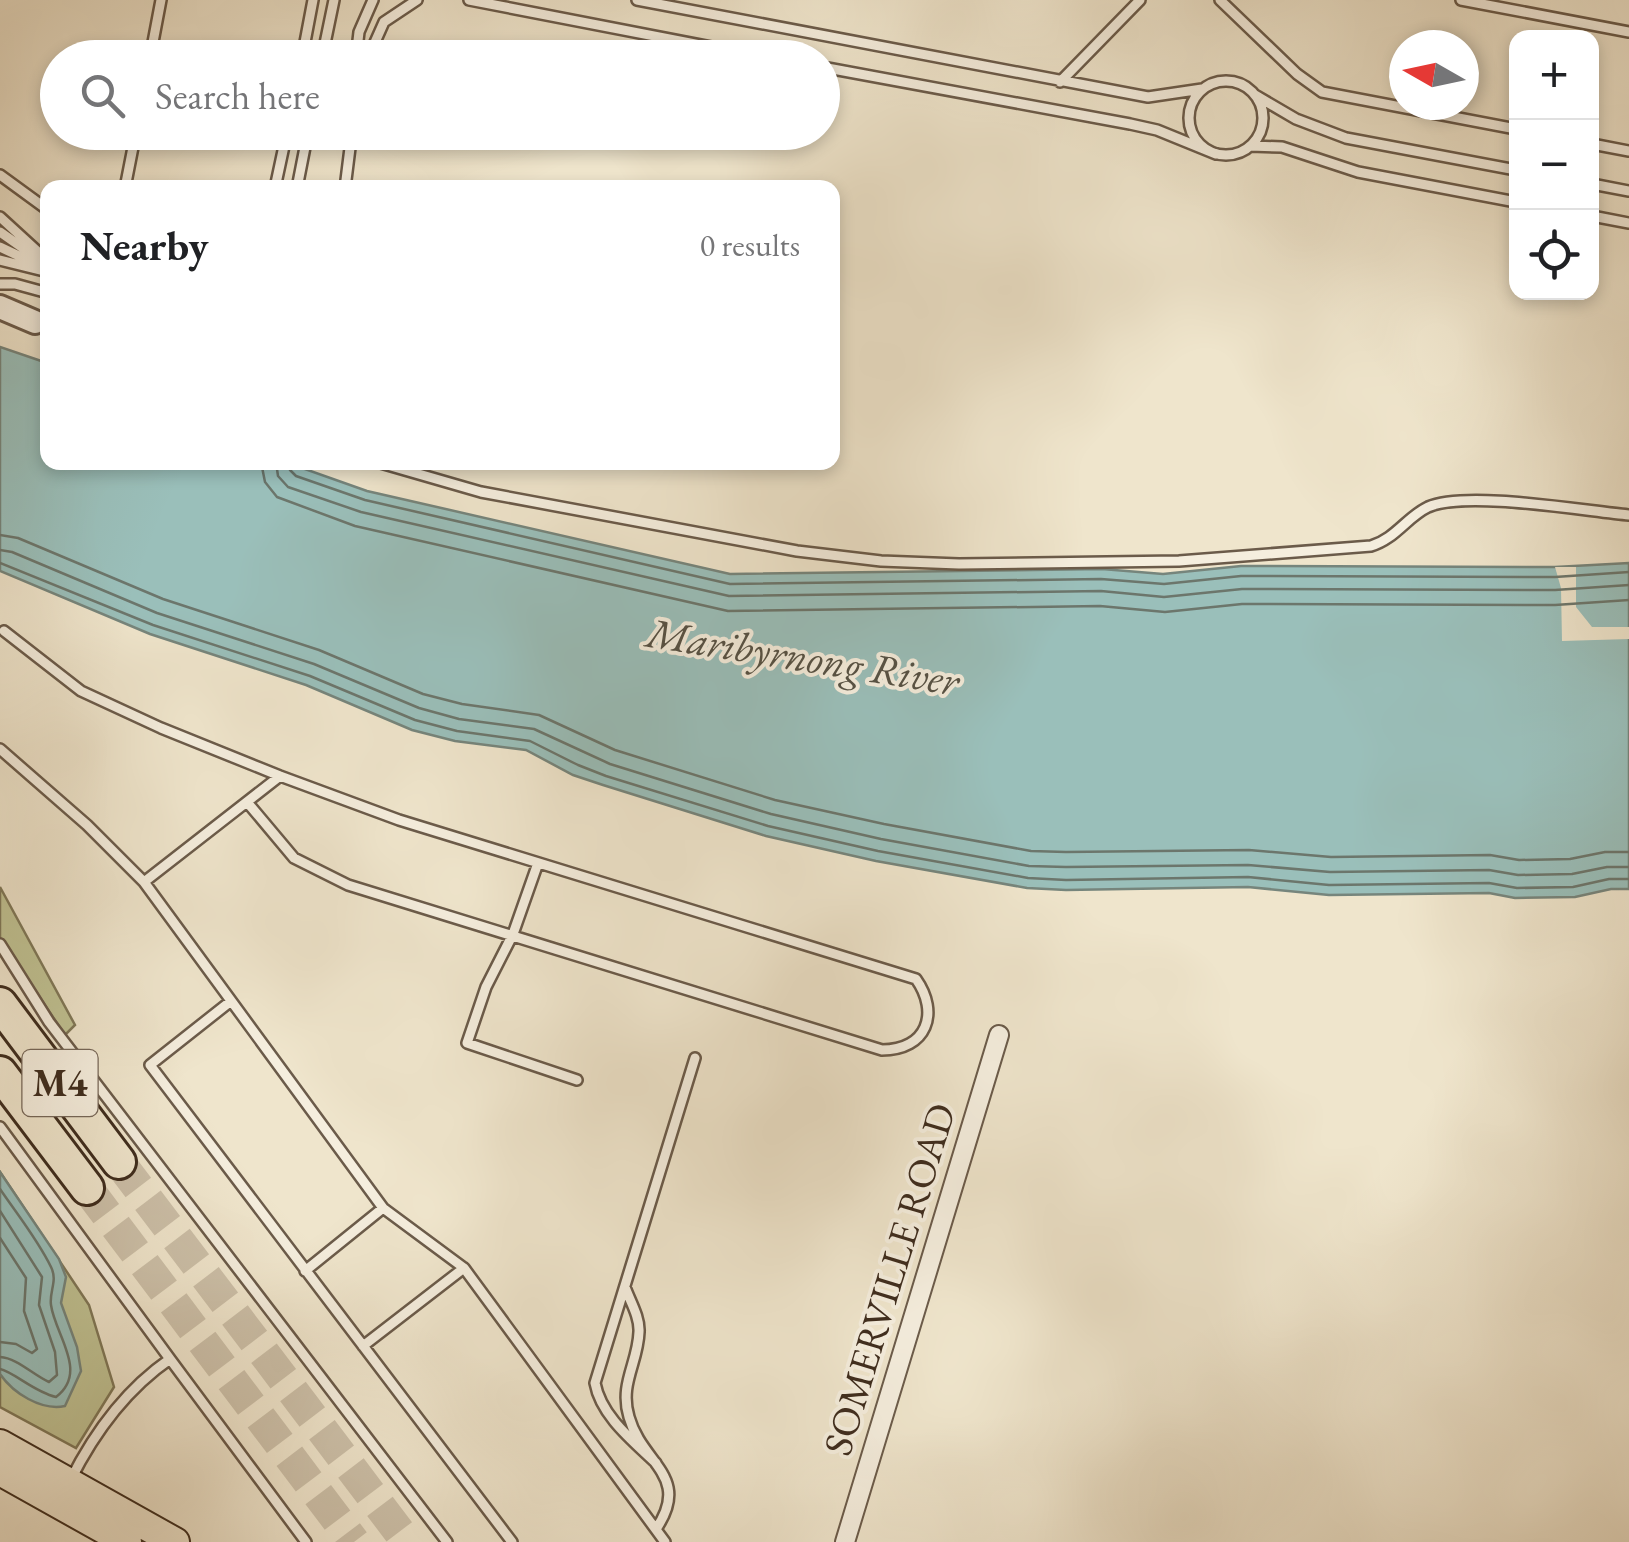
<!DOCTYPE html>
<meta charset="utf-8">
<style>
body{margin:0;font-family:"EB Garamond",serif;background:#f2f2f2;color:#202124}
.controls{position:absolute;right:30px;top:30px;display:grid;overflow:hidden;border-radius:20px;box-shadow:0 5px 15px #0003}
.controls button{width:90px;height:90px;display:grid;place-items:center;padding:0;border:0;border-bottom:2px solid #e0e0e0;background:#fff;color:#202124;font:50px sans-serif}
.compass{position:absolute;left:1389px;top:30px;width:90px;height:90px;border-radius:50%;background:#fff;box-shadow:0 5px 15px #0003;rotate:279deg}
.list{margin:0;padding:0;list-style:none}
h2{display:flex;justify-content:space-between;align-items:center;height:130px;margin:0;padding:0 40px;font-size:42px}
h2 small{font-size:32px;font-weight:400;color:#757577}
.icon{flex:none;width:55px;height:55px;fill:none;stroke:currentColor;stroke-width:2;stroke-linecap:round;stroke-linejoin:round}
.map{position:relative;flex:none;width:1629px;height:1542px;overflow:hidden}
.search{position:absolute;background:#fff;box-shadow:0 5px 15px #0003;left:40px;top:40px;width:800px;height:110px;display:flex;align-items:center;gap:25px;box-sizing:border-box;padding:0 35px;border-radius:55px;color:#757577;font-size:38px}
.panel{position:absolute;background:#fff;box-shadow:0 5px 15px #0003;left:40px;top:180px;width:800px;height:290px;border-radius:20px}
.map>svg:first-child{display:block}
</style>
<div class="map">
<svg width="1629" height="1542" viewBox="0 0 1629 1542">
<rect width="100%" height="100%" fill="#efe5cc"/>
<filter id="stains"><feTurbulence type="fractalNoise" baseFrequency=".002" numOctaves="4"/><feColorMatrix values="0 0 0 0 .2 0 0 0 0 .09 0 0 0 0 .02 0 0 0 .5 -.17"/></filter>
<radialGradient id="worn" r=".72"><stop offset=".6" stop-color="#630" stop-opacity="0"/><stop offset="1" stop-color="#630" stop-opacity=".3"/></radialGradient>
<path fill="#c0c293" stroke="#807858" stroke-width="2.5" d="M0,887l75,138 -10,10 -65,-97z
M0,1172l89,133 25,82 -38,61 -76,-41z"/>
<path fill="#9abfba" stroke="#76857c" stroke-width="2.5" d="M0,347l47,16 1,99 240,1 79,28 363,83 372,-5 61,5 78,-8 314,1 74,-4v326h-18l-36,8 -60,1 -26,-5 -160,2 -81,-8 -182,3 -39,-2 -151,-27 -110,-25 -163,-51 -30,-10 -47,-25 -71,-9 -43,-11 -106,-45 -156,-51 -150,-63z
M0,1172l59,87 7,18 -5,26 16,44 4,24 -16,35c-24,5 -52,-13 -65,-32z"/>
<path fill="#efe5cc" d="M1555,567h21v40l16,20h37v12l-67,2 -1,-53z"/>
<g fill="none" stroke-linecap="round" stroke-linejoin="round">
<path stroke="#6c766c" stroke-width="2.5" d="M261,462l4,20 12,15 78,29 373,85 372,-5 65,6 77,-8 313,1 74,-5
M276,462l2,14 10,11 73,25 368,84 372,-5 63,6 78,-8 313,1 74,-5
M289,462l1,8 6,6 69,24 365,84 371,-5 63,5 77,-8 314,1 74,-5
M0,535l18,3 145,61 156,51 104,44 39,10 77,11 76,35 160,50 109,24 147,27 35,1 183,-2 82,7 159,-2 29,5 51,-1 35,-7h24
M0,550l12,2 145,61 157,51 105,44 40,11 75,10 76,35 161,50 110,25 148,27 37,1 182,-2 82,7 159,-2 29,5 54,-1 35,-7h22
M0,563l153,62 157,51 105,44 42,11 73,10 48,24 28,11 162,50 110,25 150,27 38,2 182,-3 81,8 160,-2 28,5 56,-1 36,-8h20
M0,1189c17,25 38,51 51,78 7,14 -2,24 0,38 4,30 38,67 5,92 -22,-5 -42,-25 -56,-28
M0,1211l42,66 -3,28 16,47 2,23 -8,7c-17,-8 -32,-24 -49,-25
M0,1238l26,40 -2,33 13,38 -5,4 -16,-9 -16,-2"/>
<path stroke="#ccc0a9" stroke-width="32" stroke-dasharray="32 16" stroke-linecap="butt" d="M119,1162l288,380
M87,1188l267,354"/>
<defs>
<path id="service" d="M469,0l299,58
M637,0l511,97 54,-8
M1220,0l77,74 25,18 194,37
M1461,0l168,32
M150,58l11,-58
M302,58l11,-58
M322,58l12,-58
M356,58l3,-26 14,-32
M368,58l16,-36 33,-22
M822,67l308,57 27,6 59,24
M1189 118a37 37 0 1 1 74 0a37 37 0 1 1-74 0Z
M1060,82l80,-82
M1255,95l41,24 50,19 170,32
M1592,144l37,7
M1250,146l32,1 76,25 158,30
M0,175l48,35
M1592,184l37,7
M125,188l11,-56
M275,188l12,-56
M297,188l11,-56
M345,188l7,-56
M1592,216l37,7
M0,217l48,44
M0,232l47,33
M0,247l38,18
M0,260l48,12
M0,284h15l33,9
M377,462l104,30 316,59 84,10 78,3 220,-3 192,-15c24,-7 36,-29 57,-39 38,-17 156,4 201,8
M4,631l77,60 80,37 119,48 119,44 517,159c24,34 11,71 -34,71l-534,-165 -54,-27 -47,-56
M0,749l87,76 57,57 239,326 81,60 201,274
M538,863l-25,71 -27,53 -19,56 110,37
M144,882l136,-106
M0,944l49,78 398,520
M231,1001l-81,64 362,477
M0,1127l170,232c-45,31 -76,74 -100,122
M305,1271l78,-63
M625,1287c5,14 15,30 14,45 -1,31 -20,52 -10,85 13,47 63,59 27,112
M363,1346l101,-78
M170,1359l136,183
M656,1463c-23,-22 -55,-47 -61,-80l100,-325"/>
<path id="minor" d="M845,1542l154,-507"/>
<path id="tertiary" d="M0,307l35,15"/>
<path id="primary" d="M0,1444l175,98
M0,1471l127,71"/>
<path id="motorway" d="M0,1004l119,158
M0,1073l87,115"/>
</defs>
<use href="#service" stroke="#6b5b4a" stroke-width="14"/>
<use href="#minor" stroke="#6b5b4a" stroke-width="22"/>
<use href="#tertiary" stroke="#6b5b4a" stroke-width="28"/>
<use href="#primary" stroke="#3f2d1e" stroke-width="32"/>
<use href="#motorway" stroke="#3f2d1e" stroke-width="38"/>
<use href="#service" stroke="#f5eede" stroke-width="9"/>
<use href="#minor" stroke="#f5eede" stroke-width="18"/>
<use href="#tertiary" stroke="#f5eede" stroke-width="22"/>
<use href="#primary" stroke="#efe5cc" stroke-width="28"/>
<use href="#motorway" stroke="#efe5cc" stroke-width="32"/>
</g>
<g text-anchor="middle" stroke-width="8" stroke-linejoin="round" paint-order="stroke">
<rect fill="#f5eede" stroke="#766758" stroke-width="2.5" x="22.5" y="1050" width="75" height="66" rx="8"/>
<g font-size="38" font-weight="bold" fill="#3f2d1e">
<text x="60" y="1096">M4</text>
</g>
<g font-size="40" fill="#3f2d1e" stroke="#f5eede">
<text transform="translate(889 1279) rotate(-73)" y="14">SOMERVILLE ROAD</text>
</g>
<g font-size="42" font-style="italic" fill="#565245" stroke="#f5eede">
<text transform="translate(803 656) rotate(9)" y="15">Maribyrnong River</text>
</g>
</g>
<rect width="100%" height="100%" filter="url(#stains)"/>
<rect width="100%" height="100%" fill="url(#worn)"/>
</svg>
<div class="controls">
<button>+</button>
<button>−</button>
<button><svg class="icon" aria-label="locate" viewBox="0 0 24 24"><circle cx="12" cy="12" r="6"/><path d="M12 2v4M12 18v4M2 12h4M18 12h4"/></svg></button>
</div>
<svg class="compass" viewBox="-18 -18 36 36"><path d="M0-13l5 13h-10z" fill="#e53935"/><path d="M0 13l5-13h-10z" fill="#757577"/></svg>
<div class="search"><svg class="icon" aria-label="search" viewBox="0 0 24 24"><circle cx="10" cy="10" r="6"/><path d="M15 15l6 6"/></svg>Search here</div>
<section class="panel">
<h2>Nearby<small>0 results</small></h2>
<ul class="list">
</ul>
</section>
</div>
